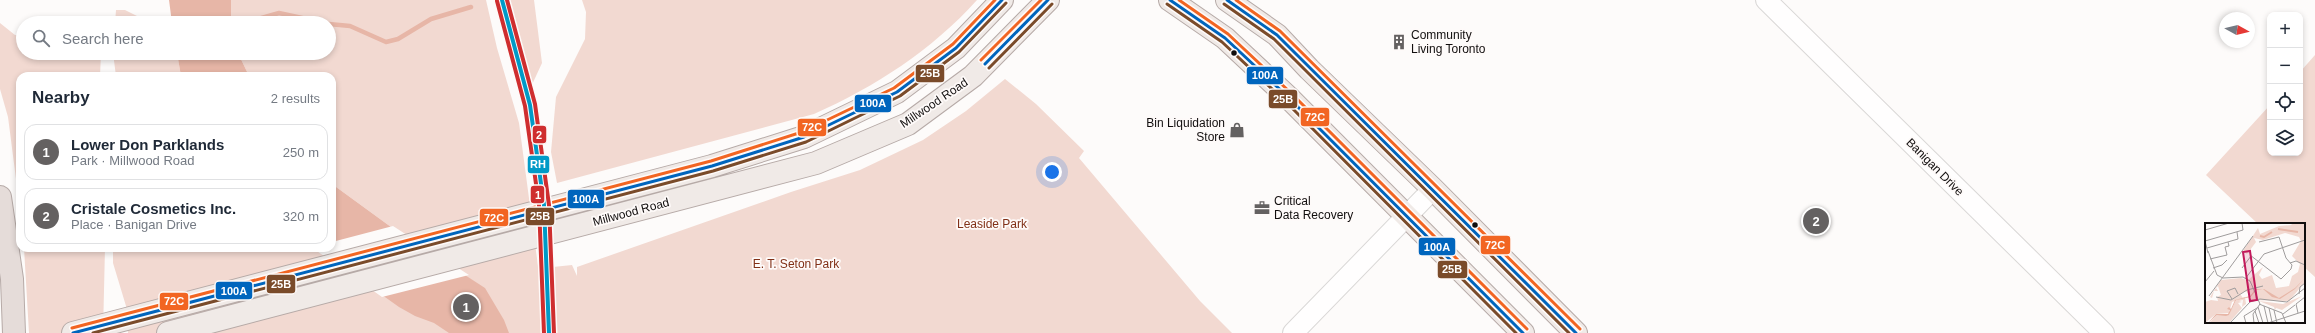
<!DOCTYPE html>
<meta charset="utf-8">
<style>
body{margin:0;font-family:Helvetica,sans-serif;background:#f6f6f7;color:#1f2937}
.controls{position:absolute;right:12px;top:12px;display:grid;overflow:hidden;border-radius:8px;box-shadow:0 2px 6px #0003}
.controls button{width:36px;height:36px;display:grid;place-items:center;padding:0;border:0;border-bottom:1px solid #e0e1e3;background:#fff;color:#1f2937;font:20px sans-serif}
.compass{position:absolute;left:2219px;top:12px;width:36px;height:36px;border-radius:50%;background:#fff;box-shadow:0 2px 6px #0003;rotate:98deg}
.you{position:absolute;left:1052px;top:172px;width:14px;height:14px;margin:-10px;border:3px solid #fff;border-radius:50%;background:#1a73e8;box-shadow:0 0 0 6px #1a73e833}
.badge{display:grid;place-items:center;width:26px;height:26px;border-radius:50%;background:#646161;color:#fff;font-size:13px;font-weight:700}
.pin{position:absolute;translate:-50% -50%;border:2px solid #fff;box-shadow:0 1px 4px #0006}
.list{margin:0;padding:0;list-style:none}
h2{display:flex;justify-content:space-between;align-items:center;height:52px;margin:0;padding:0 16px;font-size:17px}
h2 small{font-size:13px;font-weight:400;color:#747a83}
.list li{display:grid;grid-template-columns:26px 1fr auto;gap:12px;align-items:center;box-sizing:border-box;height:56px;margin:0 8px 8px;padding:0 8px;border:1px solid #e0e1e3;border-radius:12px}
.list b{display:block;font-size:15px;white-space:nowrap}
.list p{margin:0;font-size:13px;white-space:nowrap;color:#747a83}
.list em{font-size:13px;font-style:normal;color:#747a83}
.icon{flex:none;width:22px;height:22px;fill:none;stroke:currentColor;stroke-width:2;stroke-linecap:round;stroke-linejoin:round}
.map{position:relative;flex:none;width:2315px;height:333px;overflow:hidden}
.search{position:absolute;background:#fff;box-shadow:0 2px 6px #0003;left:16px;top:16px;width:320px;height:44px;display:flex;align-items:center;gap:10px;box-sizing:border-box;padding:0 14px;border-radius:22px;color:#747a83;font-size:15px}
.panel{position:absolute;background:#fff;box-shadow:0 2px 6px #0003;left:16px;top:72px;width:320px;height:180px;border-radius:12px}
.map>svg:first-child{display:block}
</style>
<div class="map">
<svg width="2315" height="333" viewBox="0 0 2315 333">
<rect width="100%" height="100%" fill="#fdfbfa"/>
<path fill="#f2d9d1" d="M231,0h255l11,48 22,75 21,158 3,52h-415l-2,-27 -13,-43v-15h203l162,36 -87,-57 -59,-43v-108h-83l-11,-23h91v-30h-98z
M508,0h26l8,63 -12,26z
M582,0h395c-45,50 -102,87 -163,114l-257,69 -6,-31 5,-55 29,-58 1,-27z
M116,10h9l26,13h-36z
M0,23l15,12 8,1v17h78l-1,23h-80v134l-12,-93 -8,-28z
M113,53h64l4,23h-65z
M2315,55v222l-11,-10v-43h-46l-52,-49 64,-70v48h30v-81z
M1005,79l31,25 48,47 -5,7 121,143 32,32h-675l-4,-66 19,-2 5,11v-9l214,-75 69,-22 63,-30 43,-29z
M24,248h81l-2,85h-74z"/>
<path fill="#e7b6a7" d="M169,0h62v23h-59z
M177,53h61l11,23h-68z
M332,184l59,43 94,61 19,32 5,13h-60l-15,-10 -19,-7 -16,-9 -83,-59h16z"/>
<path fill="#fdfbfa" d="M393,226l76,49 -87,22 -68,-48 18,-1v-6z"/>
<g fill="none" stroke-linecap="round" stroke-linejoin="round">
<path stroke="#e7b6a7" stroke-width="4.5" d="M244,23l35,-10 46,10
M329,24l21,2 36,16 12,-3 33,-20 40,-12"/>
<defs>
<path id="minor" d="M1766,0l338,333
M1293,333l140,-144"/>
<path id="major" d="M1170,0l55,38 63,59 235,236
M1227,0l50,35 32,34 124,120 143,144
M73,333l639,-167 92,-29 93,-45 59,-44 46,-48
M168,333l648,-170 92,-39 65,-48 75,-76"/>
<path id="highway" d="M0,197l12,82 2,54"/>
</defs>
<use href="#minor" stroke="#dad8d7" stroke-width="22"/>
<use href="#major" stroke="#b6aaa7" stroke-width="24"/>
<use href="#highway" stroke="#b6aaa7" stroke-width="24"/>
<use href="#minor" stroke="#fffefe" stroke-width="20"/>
<use href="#major" stroke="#f0eae7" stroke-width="22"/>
<use href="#highway" stroke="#e5dcd9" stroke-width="22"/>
<defs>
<path id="bus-1" d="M1170,0l55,38 63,59 235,236
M1227,0l50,35 299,298
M985,64l63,-64
M73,333l639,-167 92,-29 93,-45 59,-44 46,-48"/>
<path id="bus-2" d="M1167,4l55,38 63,59 231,232
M1224,4l50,35 295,294
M989,68l63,-64
M93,333l620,-162 93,-29 94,-46 59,-44 47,-49"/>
<path id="bus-3" d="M1179,0l49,34 63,59 236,236
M1236,0l44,31 300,298
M981,60l60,-60
M72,328l639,-167 91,-29 92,-44 59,-44 42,-44"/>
</defs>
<use href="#bus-1" stroke="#fefaf9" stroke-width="6"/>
<use href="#bus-2" stroke="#fefaf9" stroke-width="6"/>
<use href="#bus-3" stroke="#fefaf9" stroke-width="6"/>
<use href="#bus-1" stroke="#0065bd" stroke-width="3"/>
<use href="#bus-2" stroke="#7a4b2a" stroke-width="3"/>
<use href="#bus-3" stroke="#f26522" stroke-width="3"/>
<defs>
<path id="rail-1" d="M502,0l28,105 14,100 5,128"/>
<path id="rail-2" d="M497,1l28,105 14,99 5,128"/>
<path id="rail-3" d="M507,0l28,104 14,101 5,128"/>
</defs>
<use href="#rail-1" stroke="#fefaf9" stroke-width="7"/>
<use href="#rail-2" stroke="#fefaf9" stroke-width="7"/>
<use href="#rail-3" stroke="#fefaf9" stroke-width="7"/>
<use href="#rail-1" stroke="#009ac7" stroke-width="4"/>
<use href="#rail-2" stroke="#cf2e2f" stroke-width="4"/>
<use href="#rail-3" stroke="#cf2e2f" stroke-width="4"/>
</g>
<defs>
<symbol id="building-bare" viewBox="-9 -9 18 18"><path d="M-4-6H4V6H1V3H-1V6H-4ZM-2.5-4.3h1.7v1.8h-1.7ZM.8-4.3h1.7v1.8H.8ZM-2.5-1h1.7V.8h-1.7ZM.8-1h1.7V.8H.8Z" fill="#646161" stroke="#fefaf9" stroke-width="2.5" paint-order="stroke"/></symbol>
<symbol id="shop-bare" viewBox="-9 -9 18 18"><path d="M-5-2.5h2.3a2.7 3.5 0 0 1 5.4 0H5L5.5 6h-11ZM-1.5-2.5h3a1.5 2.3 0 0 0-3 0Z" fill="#646161" stroke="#fefaf9" stroke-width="2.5" paint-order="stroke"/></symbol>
<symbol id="office-bare" viewBox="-9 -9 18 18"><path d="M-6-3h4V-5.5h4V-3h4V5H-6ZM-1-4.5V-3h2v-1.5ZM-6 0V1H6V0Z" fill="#646161" stroke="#fefaf9" stroke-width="2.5" paint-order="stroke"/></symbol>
</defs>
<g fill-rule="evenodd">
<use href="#building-bare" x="1388" y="31" width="22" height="22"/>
<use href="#shop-bare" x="1226" y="119" width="22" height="22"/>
<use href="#office-bare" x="1251" y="197" width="22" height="22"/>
</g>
<g fill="#110e0e" stroke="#fefaf9" stroke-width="1.5">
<circle cx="1234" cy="53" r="3.5"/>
<circle cx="1475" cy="225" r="3.5"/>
</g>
<g text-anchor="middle" stroke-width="3.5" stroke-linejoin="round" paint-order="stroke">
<g font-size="12" fill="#110e0e" stroke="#fefaf9" text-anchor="start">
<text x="1411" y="39">Community<tspan x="1411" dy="14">Living Toronto</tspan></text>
<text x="1225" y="127" text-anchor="end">Bin Liquidation<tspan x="1225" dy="14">Store</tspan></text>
<text x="1274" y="205">Critical<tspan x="1274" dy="14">Data Recovery</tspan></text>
</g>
<g font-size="12" fill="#110e0e" stroke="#fefaf9">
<text transform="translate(934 103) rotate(-34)" y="4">Millwood Road</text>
<text transform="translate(1935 167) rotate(45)" y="4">Banigan Drive</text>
<text transform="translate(631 212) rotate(-15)" y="4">Millwood Road</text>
</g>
<g font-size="12" fill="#813017" stroke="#fefaf9">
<text x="992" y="228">Leaside Park</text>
<text x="796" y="268">E. T. Seton Park</text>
</g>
</g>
<g transform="translate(2205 223)">
<rect width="100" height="100" fill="#fdfbfa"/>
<path d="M85,0h15v59l-16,19 -39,-1 4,-10 -4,6 -4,-5 -6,3 3,4 -11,4 -3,11 -13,1 -11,9v-21l6,-2 7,1 -1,-4 4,-2 -3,-9 -2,2 2,3h-4l-2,7 -2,-1 11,-17 20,-2 6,2 7,9 -6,-9 15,-13 -4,8 3,4 10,-4 4,13 13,-2 3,-10 6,-4 2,-8 -8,-8 9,-15 -2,-4 -14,-4 -22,7 -9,-2 2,4 -9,12 -4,-3 15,-23 2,6 19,-8 13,-1zM97,73l-20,14 -6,-2 -1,2 -1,-3 -15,-6 24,3zM40,74l1,7 -4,3 1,-7 -4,1 3,1 -4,1 4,5 -13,15h-20l8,-8h12l7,-15z" fill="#f2d9d1"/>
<path d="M100,55l-10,11 -15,10 -8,-2 -9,-8 -7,1 -5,7 -15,3 -5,11 -2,4 -3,1 -9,-1 -9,8 8,-9h12l2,-4 -3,-1 2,-2 2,2 4,-9 15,-4 5,-7h9l15,9 16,-10z" fill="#e7b6a7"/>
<path fill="none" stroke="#e7b6a7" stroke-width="2" d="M73,6l20,3M55,13l4,1 8,-5"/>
<path fill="none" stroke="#9f9c9c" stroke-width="1" d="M0,7l24,-7M0,18l38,-11 -1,-7M0,18l3,12M2,25l31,-9 -1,-7M3,28l9,24 6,3 20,-1 7,4 10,23 -7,10 1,9M45,32l31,24 10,-10 1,-4 -6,-7 -7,-21 -20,5M5,36l17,-4 -2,-8 4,-1 -1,-4M85,40l6,-2 9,4M8,45l9,-3 5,-5M37,45l9,-12M40,56l19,-25 41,-14M0,59l9,-11M94,71l1,-7 5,-4M4,73l44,-60M11,74l15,3 16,-10 16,-4M27,76l-5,-8 8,-3 3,6M54,81l23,9 4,10M59,83l4,17M53,84l5,16M64,85l3,14M69,87l3,13M50,88l4,12M93,90l-2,-9 9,-7M78,91l12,-9M25,100l20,-21 10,-3 27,3 18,-14M41,100l-2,-7 13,-8M63,100l37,-12"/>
<path fill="#c2185b" fill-opacity="0.15" stroke="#c2185b" stroke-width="2" d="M45,28l7,49 -7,1 -7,-49z"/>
<rect width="100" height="100" fill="none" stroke="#110e0e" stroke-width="2"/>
</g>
<g stroke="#fefaf9" stroke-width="1.5">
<rect x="915" y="64" width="30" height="19" rx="4" fill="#7a4b2a"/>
<rect x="1246" y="66" width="38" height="19" rx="4" fill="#0065bd"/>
<rect x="1268" y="89" width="30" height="20" rx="4" fill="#7a4b2a"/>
<rect x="854" y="94" width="38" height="19" rx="4" fill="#0065bd"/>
<rect x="1300" y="107" width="30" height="20" rx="4" fill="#f26522"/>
<rect x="797" y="118" width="30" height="19" rx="4" fill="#f26522"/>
<rect x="532" y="125" width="15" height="19" rx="4" fill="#cf2e2f"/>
<rect x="527" y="155" width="23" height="19" rx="4" fill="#009ac7"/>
<rect x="530" y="185" width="15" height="19" rx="4" fill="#cf2e2f"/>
<rect x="567" y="189" width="38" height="20" rx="4" fill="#0065bd"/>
<rect x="525" y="207" width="30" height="19" rx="4" fill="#7a4b2a"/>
<rect x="479" y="208" width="30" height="19" rx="4" fill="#f26522"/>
<rect x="1480" y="235" width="31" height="20" rx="4" fill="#f26522"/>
<rect x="1418" y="237" width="38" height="19" rx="4" fill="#0065bd"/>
<rect x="1437" y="260" width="31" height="19" rx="4" fill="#7a4b2a"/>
<rect x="266" y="274" width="30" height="20" rx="4" fill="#7a4b2a"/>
<rect x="215" y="281" width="38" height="19" rx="4" fill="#0065bd"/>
<rect x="159" y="292" width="30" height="19" rx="4" fill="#f26522"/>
</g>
<g font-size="11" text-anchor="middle" font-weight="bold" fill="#fff">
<text x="930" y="77">25B</text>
<text x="1265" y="79">100A</text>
<text x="1283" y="103">25B</text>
<text x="873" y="107">100A</text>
<text x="1315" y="121">72C</text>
<text x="812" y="131">72C</text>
<text x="539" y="139">2</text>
<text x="538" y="168">RH</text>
<text x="538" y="199">1</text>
<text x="586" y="203">100A</text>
<text x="540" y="220">25B</text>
<text x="494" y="222">72C</text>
<text x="1495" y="249">72C</text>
<text x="1437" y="251">100A</text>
<text x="1452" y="273">25B</text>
<text x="281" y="288">25B</text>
<text x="234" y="295">100A</text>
<text x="174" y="305">72C</text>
</g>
</svg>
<div class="controls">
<button>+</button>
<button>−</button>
<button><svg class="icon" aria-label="locate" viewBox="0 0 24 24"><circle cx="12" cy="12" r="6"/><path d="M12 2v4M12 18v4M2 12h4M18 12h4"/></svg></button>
<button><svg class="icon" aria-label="layers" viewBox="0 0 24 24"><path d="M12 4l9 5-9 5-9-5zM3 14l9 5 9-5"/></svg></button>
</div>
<svg class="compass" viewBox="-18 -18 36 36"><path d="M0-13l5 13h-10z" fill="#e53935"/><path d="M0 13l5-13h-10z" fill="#747a83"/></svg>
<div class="you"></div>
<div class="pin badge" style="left:466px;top:307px">1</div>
<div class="pin badge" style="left:1816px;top:221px">2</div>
<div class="search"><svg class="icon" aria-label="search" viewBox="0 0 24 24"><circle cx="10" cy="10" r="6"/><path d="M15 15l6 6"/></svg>Search here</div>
<section class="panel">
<h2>Nearby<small>2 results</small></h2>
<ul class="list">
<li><span class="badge">1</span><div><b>Lower Don Parklands</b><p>Park · Millwood Road</p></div><em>250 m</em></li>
<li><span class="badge">2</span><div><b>Cristale Cosmetics Inc.</b><p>Place · Banigan Drive</p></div><em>320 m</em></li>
</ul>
</section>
</div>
